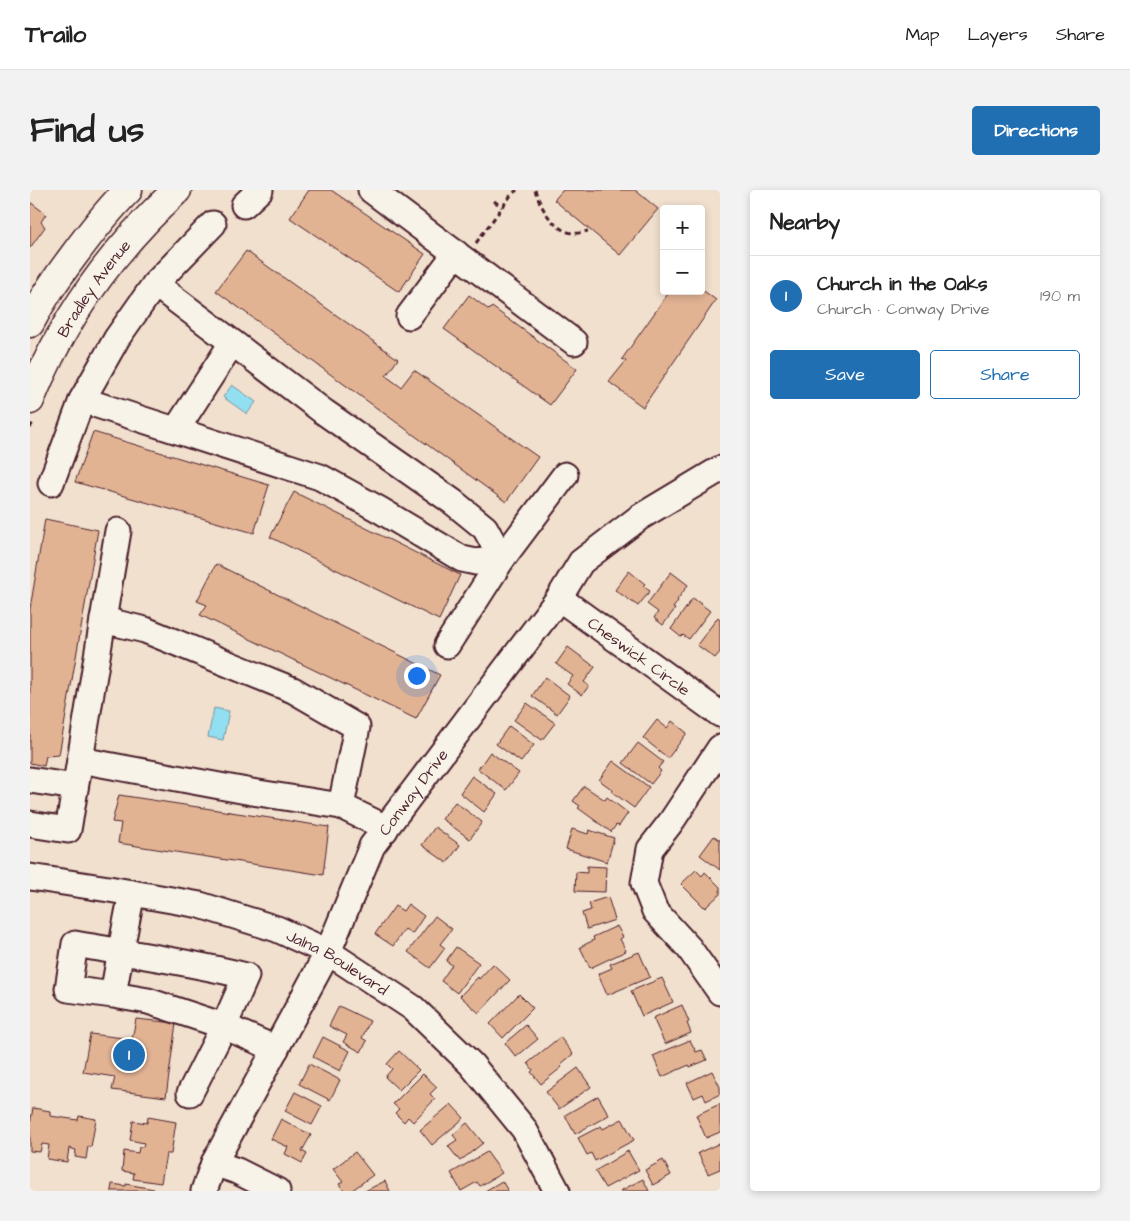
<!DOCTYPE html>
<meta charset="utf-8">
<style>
body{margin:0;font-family:"Architects Daughter",sans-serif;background:#f2f2f2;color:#222}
.controls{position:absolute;right:15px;top:15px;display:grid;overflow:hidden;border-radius:5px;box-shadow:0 2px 8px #0003}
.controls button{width:45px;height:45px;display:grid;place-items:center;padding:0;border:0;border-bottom:1px solid #e0e0e0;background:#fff;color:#222;font:25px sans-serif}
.you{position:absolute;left:386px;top:485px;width:18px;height:18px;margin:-12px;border:4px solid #fff;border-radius:50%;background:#1a73e8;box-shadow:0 0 0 8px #1a73e833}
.badge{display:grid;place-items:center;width:32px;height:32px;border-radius:50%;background:#1f6fb2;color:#fff;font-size:16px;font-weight:700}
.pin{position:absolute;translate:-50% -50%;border:2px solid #fff;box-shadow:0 1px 5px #0006}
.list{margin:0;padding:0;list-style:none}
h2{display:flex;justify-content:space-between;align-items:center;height:65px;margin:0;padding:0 20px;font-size:21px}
h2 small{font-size:16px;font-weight:400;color:#767676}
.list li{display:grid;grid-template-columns:32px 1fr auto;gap:15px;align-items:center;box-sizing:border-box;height:80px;padding:0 20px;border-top:1px solid #e0e0e0}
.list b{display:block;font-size:19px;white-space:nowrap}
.list p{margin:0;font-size:16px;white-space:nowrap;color:#767676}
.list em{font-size:16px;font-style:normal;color:#767676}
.actions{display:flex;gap:10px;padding:15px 20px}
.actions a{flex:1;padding:11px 0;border:1px solid #1f6fb2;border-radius:5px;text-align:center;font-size:18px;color:#1f6fb2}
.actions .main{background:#1f6fb2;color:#fff}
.map{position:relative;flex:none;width:690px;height:1001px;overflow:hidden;border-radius:5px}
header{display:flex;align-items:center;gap:30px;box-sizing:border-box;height:70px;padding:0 25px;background:#fff;border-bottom:1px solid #e0e0e0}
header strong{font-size:24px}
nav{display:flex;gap:28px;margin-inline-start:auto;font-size:18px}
.intro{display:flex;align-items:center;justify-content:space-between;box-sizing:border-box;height:120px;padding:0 30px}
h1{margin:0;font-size:35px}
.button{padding:12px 22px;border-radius:5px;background:#1f6fb2;color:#fff;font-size:18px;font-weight:700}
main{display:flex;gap:30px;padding:0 30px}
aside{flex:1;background:#fff;border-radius:5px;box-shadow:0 2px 8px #0003}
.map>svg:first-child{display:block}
</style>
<header>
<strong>Trailo</strong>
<nav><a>Map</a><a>Layers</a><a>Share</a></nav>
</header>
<div class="intro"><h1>Find us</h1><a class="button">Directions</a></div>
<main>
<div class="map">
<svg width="690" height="1001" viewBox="0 0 690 1001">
<rect width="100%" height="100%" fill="#f1e0ce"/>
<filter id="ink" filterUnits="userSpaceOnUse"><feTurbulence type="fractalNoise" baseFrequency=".02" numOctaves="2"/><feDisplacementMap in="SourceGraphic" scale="10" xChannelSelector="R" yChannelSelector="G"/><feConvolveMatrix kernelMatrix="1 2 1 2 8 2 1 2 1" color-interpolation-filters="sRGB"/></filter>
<g filter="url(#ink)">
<path fill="#92dff1" stroke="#7592a2" d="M202,195l24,17 -9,12 -24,-17z
M184,518l15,3 -6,29 -15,-3z"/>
<path fill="#e2b393" stroke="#4a1f2b" d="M279,0h22l94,64 -26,38 -109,-74z
M533,0h72l23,19 -38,46 -66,-55z
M0,12l16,12 -5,8 4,5 -15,21z
M216,61l152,108 -12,17 15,11 13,-17 124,87 -32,45 -290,-211z
M671,99l15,11 -73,107 -34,-25 17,-21 -4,-2 48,-68h31z
M439,105l20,15 3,-3 85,62 -27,36 -106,-76z
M63,242l176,53 -15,48 -179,-51z
M264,302l166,83 -21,45 -169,-83z
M15,329l53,11 -39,225 -13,1 -2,10 -14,-3v-154z
M186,374l224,111 -24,44 -216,-104 7,-10 -10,-4z
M599,381l16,13 -2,2 7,5 -12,15 -23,-16z
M641,382l17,13 -11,15 1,1 -5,7 2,1 -12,16 -9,-7 4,-6 -11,-8z
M663,408l17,13 -21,28 -6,-4 -2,2 -10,-8z
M688,427l2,2v33l-5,6 -18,-13z
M538,457l27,20 -11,15 5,4 -7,9 -15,-11 6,-8 -17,-12z
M515,487l25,19 -13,18 -25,-18z
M497,513l28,20 -13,17 -28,-20z
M627,530l10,8 5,-7 15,12 -19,25 -25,-20z
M479,536l25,19 -13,17 -25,-18z
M608,553l25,19 -5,6 3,3 -10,13 -28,-21z
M460,562l29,21 -13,17 -28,-21z
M583,571l36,26 -15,21 -22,-16 1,-2 -14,-10z
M442,586l25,18 -13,18 -24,-19z
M554,596l21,14 2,-3 21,16 -9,13 -3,-1 -5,7 -33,-24 2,-2 -7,-5z
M89,605l210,32 -6,48 -205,-32 3,-20 -9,-1z
M425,612l27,20 -12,17 -28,-20z
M405,637l25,18 -13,18 -25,-18z
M542,639l16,5 1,-4 25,8 -7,24 -41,-13z
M684,646l6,4v30l-20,-15z
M557,676l19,1 -1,25 -30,-1 1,-19 11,1z
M666,680l6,6 3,-4 15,15v7l-15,14 -24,-24z
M578,707l7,23 -28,9 -5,-16 9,-3 -2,-7z
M378,714l16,12 -12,18 -7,-5 -12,17 -18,-12 20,-28 8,5z
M405,726l17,13 -12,15 5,4 -15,20 -22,-16z
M587,736l6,11 -3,2 6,12 -36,17 -10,-21 14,-7 -1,-3z
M426,757l23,16 -22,30 -16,-12 11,-16 -6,-4z
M609,762l11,25 -43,18 -9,-21 14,-6 -2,-4z
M463,774l17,16 -31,33 -19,-17 18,-19 1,2z
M632,788l11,24 -31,14 -11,-25z
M489,804l14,14 -30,30 -13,-14z
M652,815l7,17 -2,1 4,10 -26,11 -12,-26z
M309,816l31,15 -8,17 5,3 -6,11 -18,-10 4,-7 -18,-9z
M106,829l40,4 -10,74 -54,-7 3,-13 -32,-5 7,-38 42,5z
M496,835l12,14 -22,18 -11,-14z
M293,847l27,14 -10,20 -27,-14z
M530,847l13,17 -13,11 2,2 -21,17 -10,-12 2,-2 -5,-7z
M660,850l6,12 6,-2 5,10 -17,7 -1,-2 -27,12 -9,-21z
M369,861l20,19 -20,20 -14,-13 7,-8 -5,-5z
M279,874l31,16 -10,20 -31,-16z
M548,878l13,19 -32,22 -13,-17z
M682,881l8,16v7l-14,7 -3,-7 -9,4 -7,-15z
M393,884l14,13 -7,7 5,5 -22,23 -5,-5 -4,5 -9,-9 4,-4 -6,-5z
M265,902l27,14 -10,19 -27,-14z
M568,906l11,19 -34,19 -10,-19z
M421,914l13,14 -32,27 -12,-15z
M690,914v28l-14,6 -10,-23z
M3,918l17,3v5l28,4 1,-4 17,3 -5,28 -3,-1 -2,13 -11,-2 1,-7 -7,-2 -2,14 -20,-3 2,-14 -7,-1 -2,8 -10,-1v-26z
M118,927l28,5 -5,32h-5l-5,29 -28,-4 1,-6 -12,-2 2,-20 14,2 1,-6h4l1,-4 -14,-3 3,-19 14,2z
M251,929l30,16 -9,16 5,3 -5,9 -17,-9 3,-7 -17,-8z
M592,929l12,21 -39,21 -4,-8 -4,2 -9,-17 23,-12 2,3z
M437,933l16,20 -23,18 -12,-15 9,-6 -4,-5z
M690,953v26l-12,5 -10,-21z
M598,961l11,19 -34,18 -10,-17z
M325,962l18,23 -22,16h-7l-5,-7 4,-2 -10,-13z
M457,962l15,21 -22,13 -3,-4 -16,9 -10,-18z
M633,970l8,15 -18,10 -8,-15z
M613,989l6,12h-29z
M355,991l5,10h-25z
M472,991l6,10h-23z
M82,994l14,2v-2l28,5 -1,2h-42z"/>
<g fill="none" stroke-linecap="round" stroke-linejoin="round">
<defs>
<g id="minor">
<path d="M341,0l203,152"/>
<path d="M214,15l16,-15"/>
<path d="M125,94l169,128 129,90 32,26 17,31 -26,3 -14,-3 -82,-49 -60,-33 -238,-77 35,-62z"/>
<path d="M125,94l58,-60"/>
<path d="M379,126l47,-63"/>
<path d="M146,240l56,-87"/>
<path d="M21,293l31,-83"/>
<path id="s1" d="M529,408l161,116"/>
<path d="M73,430l15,-89"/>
<path d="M417,455l55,-86 63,-84"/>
<path d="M690,558l-49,74 -21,27 -6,34 11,28 34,37 31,44"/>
<path d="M0,590l45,7"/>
<path d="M311,616l16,-79 -64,-37 -20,-8 -128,-52 -42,-10 -23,140 172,32 89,14 33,16 11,8"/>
<path d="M0,634l38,6 12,-70"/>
<path id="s2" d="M0,687l79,12 91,16 77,24 51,23 85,56 58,56 53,65 33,62"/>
<path d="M83,805l35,6 76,25 22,-50c-56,-14 -114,-22 -171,-32l-7,45 45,6c6,-34 12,-68 19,-102"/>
<path d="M160,903l34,-67 52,23"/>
<path d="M184,973l23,8 40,20"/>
<path id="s3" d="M174,1001l10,-28 114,-211 44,-106 187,-248 22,-36 59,-45 80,-48"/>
</g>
<g id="major">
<path d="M0,133c13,-26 27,-45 44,-68 17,-23 34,-45 54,-65"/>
<path id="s4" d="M0,210c33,-82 82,-150 147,-210"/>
</g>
</defs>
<use href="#minor" stroke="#4a1f2b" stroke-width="29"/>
<use href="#major" stroke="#4a1f2b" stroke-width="31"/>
<path stroke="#4a1f2b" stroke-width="3" stroke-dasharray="5 4" stroke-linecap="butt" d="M505,0c5,16 18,40 37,43 5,1 11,-1 16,-2
M464,11l8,6
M446,53l36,-49 5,-4
M0,238l4,-8"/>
<use href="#minor" stroke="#f7f3e8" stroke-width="25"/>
<use href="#major" stroke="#f7f3e8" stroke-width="28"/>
</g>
</g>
<g text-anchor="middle" stroke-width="4" stroke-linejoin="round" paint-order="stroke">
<g font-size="16" fill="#4a1f2b" stroke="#f7f3e8">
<text dy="6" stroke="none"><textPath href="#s4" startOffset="129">Bradley Avenue</textPath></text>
<text dy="6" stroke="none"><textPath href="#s1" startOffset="99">Cheswick Circle</textPath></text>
<text dy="6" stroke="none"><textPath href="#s3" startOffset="452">Conway Drive</textPath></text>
<text dy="6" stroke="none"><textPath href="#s2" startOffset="322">Jalna Boulevard</textPath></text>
</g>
</g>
</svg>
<div class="controls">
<button>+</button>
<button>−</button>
</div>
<div class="you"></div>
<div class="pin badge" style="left:99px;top:865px">1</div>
</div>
<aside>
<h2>Nearby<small></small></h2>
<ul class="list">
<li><span class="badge">1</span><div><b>Church in the Oaks</b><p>Church · Conway Drive</p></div><em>190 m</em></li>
</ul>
<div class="actions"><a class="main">Save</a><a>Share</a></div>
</aside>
</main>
